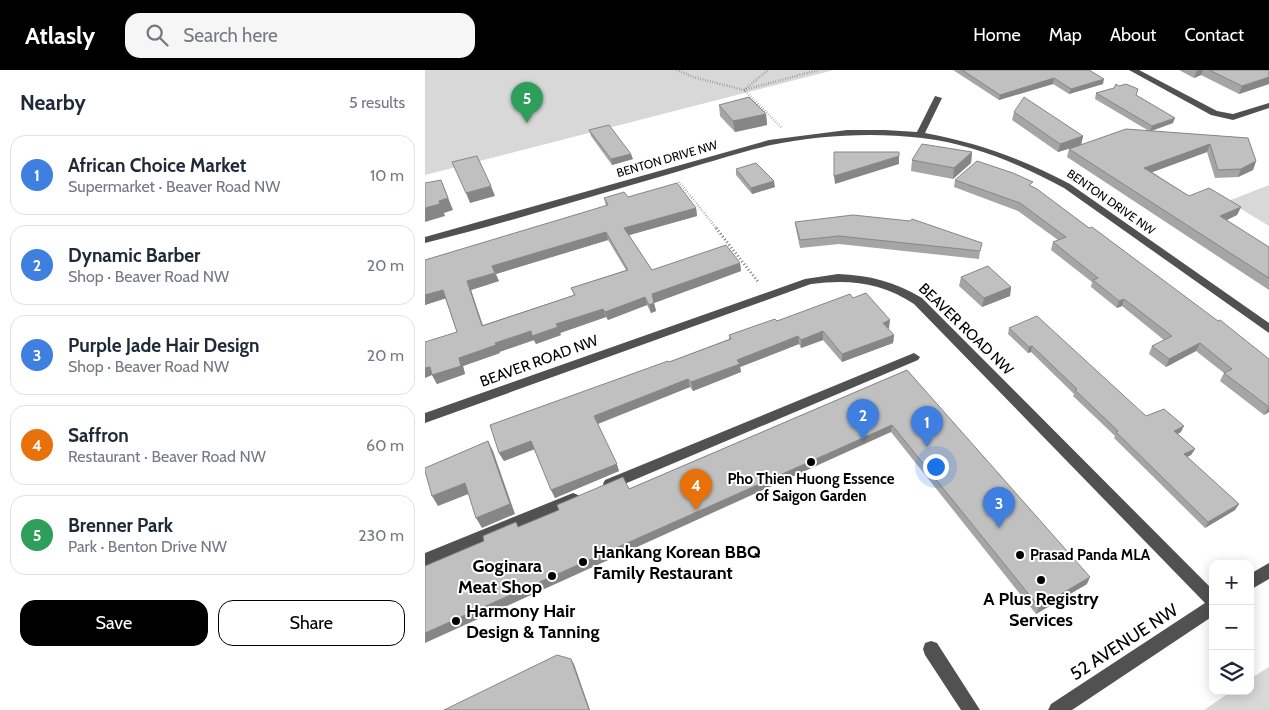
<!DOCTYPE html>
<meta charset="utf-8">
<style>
body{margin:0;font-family:Cabin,sans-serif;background:#f6f6f7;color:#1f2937}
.controls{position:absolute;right:15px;bottom:15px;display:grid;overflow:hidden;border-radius:10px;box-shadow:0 2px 12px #0003}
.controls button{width:45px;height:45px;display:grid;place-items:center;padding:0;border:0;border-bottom:1px solid #e0e1e3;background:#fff;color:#1f2937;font:25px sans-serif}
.you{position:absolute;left:510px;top:396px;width:18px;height:18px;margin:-12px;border:4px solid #fff;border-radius:50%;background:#1a73e8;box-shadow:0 0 0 8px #1a73e833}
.badge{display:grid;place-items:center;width:32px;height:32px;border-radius:50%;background:#000;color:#fff;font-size:16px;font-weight:700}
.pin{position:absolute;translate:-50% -41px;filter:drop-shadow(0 1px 2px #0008)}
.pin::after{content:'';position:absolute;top:26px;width:18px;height:15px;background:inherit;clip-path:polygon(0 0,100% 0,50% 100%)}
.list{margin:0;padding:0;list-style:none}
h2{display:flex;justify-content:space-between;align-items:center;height:65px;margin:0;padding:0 20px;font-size:21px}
h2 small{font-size:16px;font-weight:400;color:#747a83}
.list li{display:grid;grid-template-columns:32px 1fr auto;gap:15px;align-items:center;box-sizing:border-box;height:80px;margin:0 10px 10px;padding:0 10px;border:1px solid #e0e1e3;border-radius:15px}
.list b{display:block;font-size:19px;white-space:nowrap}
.list p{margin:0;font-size:16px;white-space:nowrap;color:#747a83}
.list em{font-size:16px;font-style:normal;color:#747a83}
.actions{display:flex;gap:10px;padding:15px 20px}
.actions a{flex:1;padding:11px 0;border:1px solid #000;border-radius:15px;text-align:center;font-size:18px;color:#000}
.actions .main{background:#000;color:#fff}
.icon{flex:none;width:28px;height:28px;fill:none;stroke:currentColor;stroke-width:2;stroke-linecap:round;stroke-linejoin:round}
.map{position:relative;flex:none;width:844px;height:640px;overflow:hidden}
header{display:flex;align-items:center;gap:30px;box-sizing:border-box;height:70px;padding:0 25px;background:#000;color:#fff}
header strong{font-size:24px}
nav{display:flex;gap:28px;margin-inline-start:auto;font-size:18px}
.search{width:350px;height:45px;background:#f6f6f7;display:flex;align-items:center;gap:12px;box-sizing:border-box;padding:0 18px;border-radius:15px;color:#747a83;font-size:19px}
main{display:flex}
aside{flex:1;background:#fff}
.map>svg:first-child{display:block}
</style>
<header>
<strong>Atlasly</strong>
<div class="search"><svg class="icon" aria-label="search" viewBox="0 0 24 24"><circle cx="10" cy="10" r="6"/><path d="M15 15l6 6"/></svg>Search here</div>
<nav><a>Home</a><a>Map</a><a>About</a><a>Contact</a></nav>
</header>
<main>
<aside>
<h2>Nearby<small>5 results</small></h2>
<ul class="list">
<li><span class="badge" style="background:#3f7fe0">1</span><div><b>African Choice Market</b><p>Supermarket · Beaver Road NW</p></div><em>10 m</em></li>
<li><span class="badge" style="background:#3f7fe0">2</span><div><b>Dynamic Barber</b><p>Shop · Beaver Road NW</p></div><em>20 m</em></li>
<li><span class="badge" style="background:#3f7fe0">3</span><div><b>Purple Jade Hair Design</b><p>Shop · Beaver Road NW</p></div><em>20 m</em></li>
<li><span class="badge" style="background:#e8710a">4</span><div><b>Saffron</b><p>Restaurant · Beaver Road NW</p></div><em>60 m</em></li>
<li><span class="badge" style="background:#2e9e5b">5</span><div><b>Brenner Park</b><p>Park · Benton Drive NW</p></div><em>230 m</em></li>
</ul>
<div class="actions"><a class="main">Save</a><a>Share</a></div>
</aside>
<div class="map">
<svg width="844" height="640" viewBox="0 0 844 640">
<rect width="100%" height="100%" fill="#fff"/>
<path fill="#d8d8d8" d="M0,0h409l-409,105z
M844,115v41l-41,-25z
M844,597v43h-65l28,-19h18v-12z"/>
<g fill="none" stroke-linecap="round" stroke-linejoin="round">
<path stroke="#737373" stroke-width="2.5" stroke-dasharray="0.5 2" stroke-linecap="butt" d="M252,0l16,7 51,13 24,-20
M356,57l-37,-37 74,-20
M254,112l38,47"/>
<path stroke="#737373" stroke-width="3" stroke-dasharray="1 2.5" stroke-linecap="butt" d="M291,158l43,55"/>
<path fill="#515151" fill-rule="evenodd" d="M704,0h10l78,41 16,3 36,-11v5l-36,12 -22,-5z
M510,26l7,2 -17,35c54,10 97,26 145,51l199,139v10l-205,-145c-45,-24 -91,-44 -142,-50 -50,-6 -102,-3 -151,7 -35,8 -71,20 -105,30 -81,23 -160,48 -241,68v-6l344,-97 78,-10h38l32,2z
M413,204c31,1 58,8 84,24l291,292v26l-141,94h-24l3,-6 154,-101 -291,-299c-33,-22 -65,-25 -103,-20l-386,139v-10l380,-134z
M489,283l6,4 -2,3 -303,128 -5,2 -5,-2 -2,-4 2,-4z
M148,423l5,2 2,4 -2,4 -153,64v-14z
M844,493v16l-19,11v-16z
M506,571l6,2 43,67h-19l-36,-55 -2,-6 2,-6z"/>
</g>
<path fill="#a5a5a5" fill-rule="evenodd" d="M528,0h136l14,14 -34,10 -16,-10 -54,16z
M754,0h90v14l-30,10 -38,-19 -7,3z
M689,18l22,8 37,27 -21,8 96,7 8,23 -3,9 -15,7 -23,1 -8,-26 -55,20 37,24 52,11 -4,8 -11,5 43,27v43l-202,-133 2,-8 8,-3 -19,6 -46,-32 2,-8 69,24 -2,9 68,-14 -54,-32 1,-6z
M294,35l47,9 1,11 -32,7 -15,-16z
M164,60l44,29 -21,6 -21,-29z
M547,82l-1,11 -18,16 -42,-8 1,-11z
M311,99l39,18 -23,7 -16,-19z
M530,110l77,6 237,173v53l-5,3 -44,-34 4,-8 -28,-22 -30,16 -17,-13 3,-8 12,-6 -42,-34 -5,2 -26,-21 1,-5 -41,-32 2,-8 5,-2 -40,-29 -64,-24z
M203,127l68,11 1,8 -68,19 23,35 88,-7 1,8 -87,32 2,8 -5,2 -4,-8 -39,15 -2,-3 -46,16 1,2 -25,9 -2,-4 -35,12 1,1 -37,13 2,8 -28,10 -5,-9 25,-43 -12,-34 -20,7v-45l181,-54 -2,-8zM183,170l18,30 -55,18 3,7 -91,30 -12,-35 28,-9 -3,-7z
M370,152l185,28 -1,9 -140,-15 -39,4 -4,-19z
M536,207l50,10 -1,9 -28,11 -23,-21z
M428,228l36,30 -1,1 6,6 -1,8 -51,19 -19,-22 -22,8 -2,-4 -59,23 1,5 -48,19 -3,-4 -92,37 21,47 -64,27 -21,-49 -30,12 -5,-8 170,-91 60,-23v-4z
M584,258l137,88 35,16 -3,2 17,15 -4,6 -4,2 52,47 -4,6 -30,18 -91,-90 1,-2 -42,-40 1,-2 -43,-42 -3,1 -20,-19z
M482,300l180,214 -51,30 -145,-182 -372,94 110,-37z"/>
<path fill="#868686" d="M772,0h6l-2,5 -7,3z
M844,7v7l-30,10 3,-8z
M629,8l-1,6 -54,16 1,-5z
M679,9l-1,5 -34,10 2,-5z
M341,44l1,11 -32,7 -2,-11z
M750,48l-2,5 -23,8 2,-5z
M658,66l-2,9 -23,7 2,-8z
M785,74l-3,8 -65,24 2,-8z
M547,82l-1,11 -18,16 1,-11z
M206,84l2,5 -21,6 -1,-6z
M474,86v8l-64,20 -1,-8z
M831,91l-3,9 -15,7 3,-8z
M16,110l12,30 -9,3 1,3 -20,6v-14l14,-7z
M349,111l1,6 -23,7 -1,-6z
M66,116l4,10 -25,7 -4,-10z
M816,137l-4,8 -20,10 3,-9z
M271,138l1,8 -71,20 -2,-8z
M181,162l2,8 -112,34 -4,-8z
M315,193l1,8 -87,32 -2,-9z
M70,203l4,8 -28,9 14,44 -3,-8 -15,-45z
M586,217l-1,9 -28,11 2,-9z
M18,220l4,8 -22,7v-10z
M220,227l2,8 -39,15 -3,-8z
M699,229l-2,7 -5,2 2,-7z
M229,233l2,8 -5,2 -2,-8z
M178,239l3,8 -46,16 1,2 -25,9 -4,-8 24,-12z
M465,250l-1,8 -7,3 1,-8z
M106,261l3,9 -35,12 -4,-9z
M398,261v9l-22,8v-8z
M469,265l-1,8 -51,19v-8z
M373,266l1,8 -59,23 1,5 -48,19 -2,-9 46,-22z
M775,273l-4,8 -30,16 3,-8z
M71,275l4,8 -37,13 2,8 -28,10 -5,-9 -7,3v-10z
M607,276l-1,6 -3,1 1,-6z
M263,309l2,8 -93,37 -3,-8z
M844,337v5l-5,3z
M467,355l-1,7 -466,211v-10z
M759,356l-3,6 -10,5 3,-6z
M63,371l5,10 22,63 -33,14 -6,-10z
M106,371l4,8 -31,12 -5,-8z
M770,379l-4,6 -10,5 3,-6z
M192,394l2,7 -64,27 -4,-8z
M40,413l6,10 -33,13 -6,-10z
M814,434l-4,6 -30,18 3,-6z
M665,507l-3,7 -51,30 3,-7z
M146,589l3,5 16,46h-1z"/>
<path fill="#c0c0c0" stroke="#868686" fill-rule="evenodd" d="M537,0h127l15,9 -33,10 -17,-11 -54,17z
M784,0h60v7l-27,9z
M691,14l3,2 7,-2 12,5 -2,6 39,23 -23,8 -56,-33 18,-5z
M324,27l17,17 -33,7 -14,-16z
M599,27l59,39 -23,8 -46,-32z
M184,55l22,29 -20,5 -22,-29z
M701,59l122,9 8,23 -15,8 -23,1 -8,-26 -66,24 45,28 20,-8 32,19 -21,9 49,31v31l-200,-129z
M497,74l50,8 -18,16 -42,-8z
M409,82h65v4l-65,20z
M52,86l14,30 -25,7 -14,-31z
M552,91l36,12 20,9 -4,3 8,4 52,39 3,-1 126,94 2,-1 49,39v48l-45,-34 8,-4 -32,-26 -31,16 -17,-13 20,-10 -48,-37 -5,2 -26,-21 5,-2 -45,-36 13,-5 -46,-34 -65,-23z
M331,93l18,18 -23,7 -15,-19z
M16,110l7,18 -9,3 1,3 -15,4v-25z
M252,113l19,25 -72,20 28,42 74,-25 14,18 -88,31 2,9 -5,2 -4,-8 -40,15 -2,-3 -47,15 2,3 -26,9 -1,-5 -36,12 1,2 -37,13 2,8 -29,9 -2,-8 -5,1v-26l32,-10 -14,-42 -18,5v-35l183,-55 -4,-7 20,-6 4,5zM181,162l22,38 -57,18 4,7 -93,31 -15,-45 28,-8 -3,-7z
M428,145l57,6 2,-2 70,24 -2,8 -141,-15 -39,4 -5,-18z
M563,196l23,21 -27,11 -23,-21z
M441,223l24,27 -7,3 11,12 -52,19 -19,-23 -22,9 -3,-4 -61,24 3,4 -49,18 -3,-3 -94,37 23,48 -66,26 -20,-49 -32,12 -9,-28 178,-64 1,1 62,-23 -2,-4 46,-16 2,2 73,-27 3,4z
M612,246l109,100 18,-7 20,17 -10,5 21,18 -11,5 55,50 -31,18 -92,-90 2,-1 -43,-41 2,-1 -45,-43 -3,1 -20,-19z
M482,300l183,207 -51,30 -147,-182 -467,208v-67l59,-25 -1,-5 33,-14 2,5 41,-17 -2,-5 66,-28 6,12z
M63,371l22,63 -34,14 -11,-35 -33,13 -7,-25v-3z
M132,585l14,4 18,51h-145z"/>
<g fill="#000" stroke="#fff" stroke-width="2">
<circle cx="386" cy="392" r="5"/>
<circle cx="595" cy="485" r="5"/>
<circle cx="158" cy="492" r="5"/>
<circle cx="127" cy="506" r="5"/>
<circle cx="616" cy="510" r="5"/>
<circle cx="31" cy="551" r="5"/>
</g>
<g text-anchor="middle" stroke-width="4" stroke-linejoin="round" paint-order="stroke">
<g font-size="12" fill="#000" stroke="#fff">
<text transform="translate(242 89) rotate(-16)" y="4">BENTON DRIVE NW</text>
<text transform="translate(686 132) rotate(35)" y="4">BENTON DRIVE NW</text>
</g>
<g font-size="15" fill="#000" stroke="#fff">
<text transform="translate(541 259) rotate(44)" y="5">BEAVER ROAD NW</text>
<text transform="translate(114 291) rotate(-20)" y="5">BEAVER ROAD NW</text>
</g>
<g font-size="15" font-weight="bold" fill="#000" stroke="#fff">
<text x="386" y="414">Pho Thien Huong Essence<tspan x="386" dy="17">of Saigon Garden</tspan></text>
<text x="605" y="490" text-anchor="start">Prasad Panda MLA</text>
</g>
<g font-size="18" font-weight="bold" fill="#000" stroke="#fff" text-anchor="start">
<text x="168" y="488">Hankang Korean BBQ<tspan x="168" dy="21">Family Restaurant</tspan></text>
<text x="117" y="502" text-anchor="end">Goginara<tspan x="117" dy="21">Meat Shop</tspan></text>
<text x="616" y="535" text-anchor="middle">A Plus Registry<tspan x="616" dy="21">Services</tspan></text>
<text x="41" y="547">Harmony Hair<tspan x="41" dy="21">Design &amp; Tanning</tspan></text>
</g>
<g font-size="18" fill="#000" stroke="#fff">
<text transform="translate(699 572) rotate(-33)" y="6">52 AVENUE NW</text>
</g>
</g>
</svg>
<div class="controls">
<button>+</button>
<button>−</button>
<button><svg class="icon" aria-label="layers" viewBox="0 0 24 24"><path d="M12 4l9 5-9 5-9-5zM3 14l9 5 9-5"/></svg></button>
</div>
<div class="you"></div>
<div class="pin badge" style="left:502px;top:377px;background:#3f7fe0">1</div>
<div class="pin badge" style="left:438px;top:370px;background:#3f7fe0">2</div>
<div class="pin badge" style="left:574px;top:458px;background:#3f7fe0">3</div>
<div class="pin badge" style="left:271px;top:440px;background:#e8710a">4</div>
<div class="pin badge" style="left:102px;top:53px;background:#2e9e5b">5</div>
</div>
</main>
